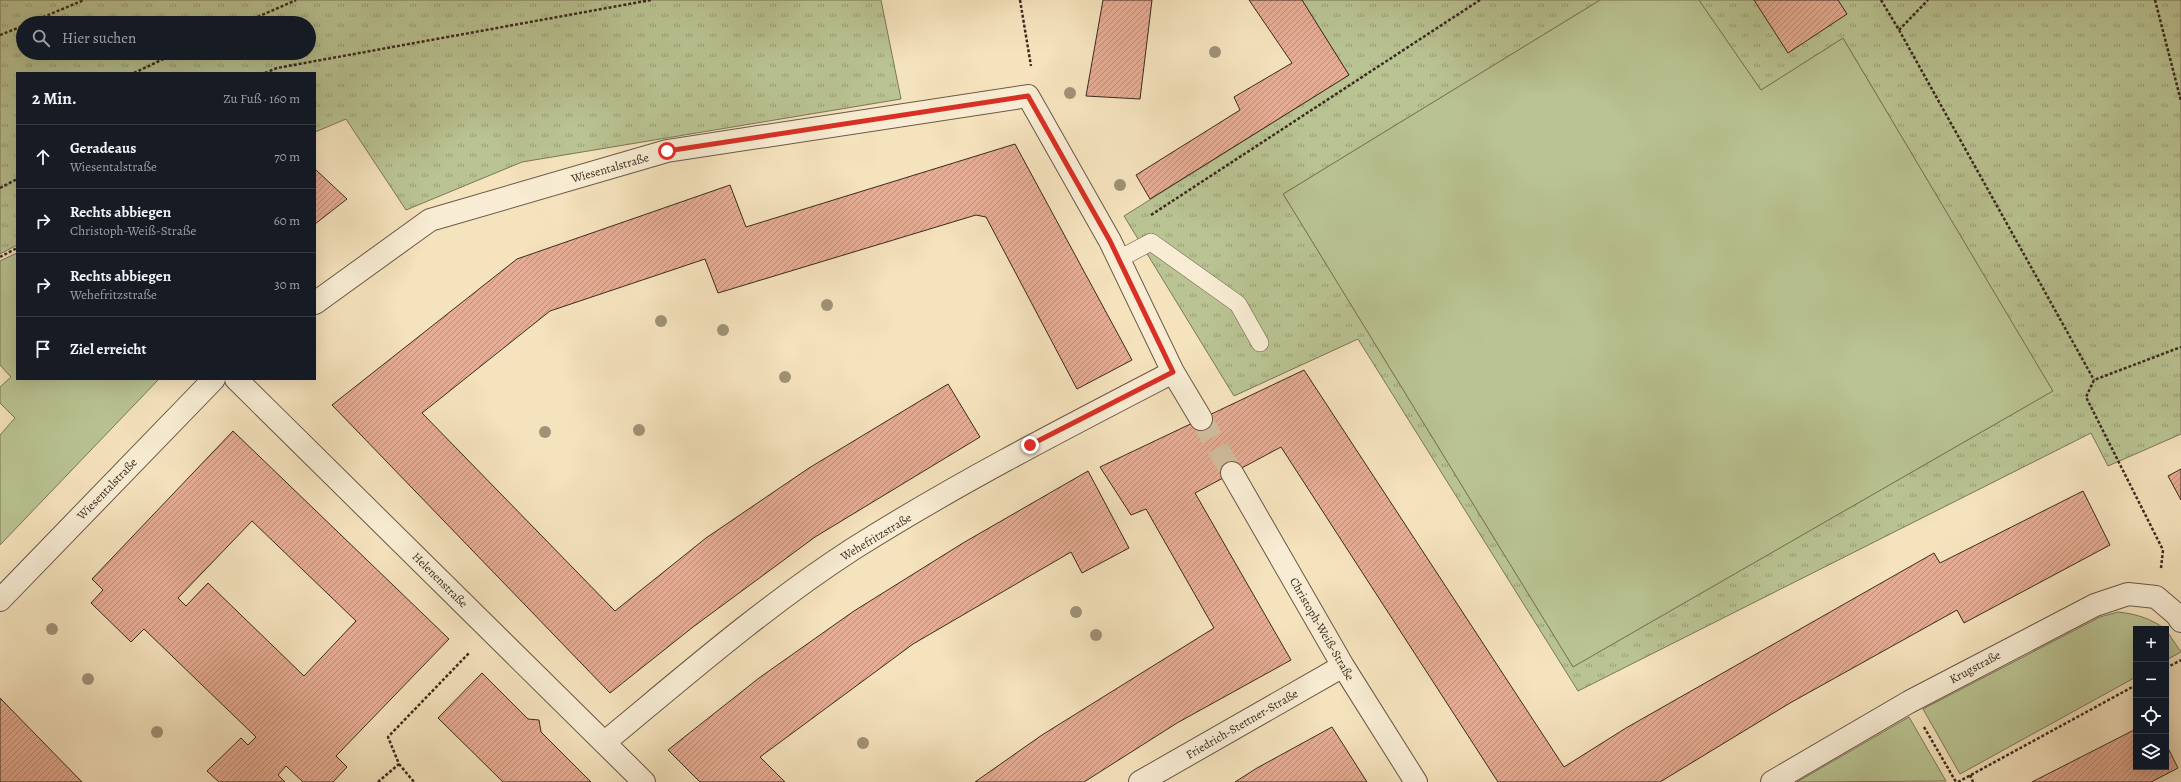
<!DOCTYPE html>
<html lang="de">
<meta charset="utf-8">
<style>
body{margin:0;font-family:Alegreya,serif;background:#242831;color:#f1f3f6}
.controls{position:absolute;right:12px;bottom:12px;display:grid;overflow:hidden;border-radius:0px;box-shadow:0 4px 16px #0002}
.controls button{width:36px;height:36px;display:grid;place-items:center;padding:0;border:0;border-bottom:1px solid #363941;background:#171b24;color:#f1f3f6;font:20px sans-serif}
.stop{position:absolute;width:12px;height:12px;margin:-9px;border:3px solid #d93025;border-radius:50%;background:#fff}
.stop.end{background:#d93025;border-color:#fff;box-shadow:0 1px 4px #0008}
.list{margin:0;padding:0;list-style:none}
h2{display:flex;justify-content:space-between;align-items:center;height:52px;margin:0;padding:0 16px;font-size:17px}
h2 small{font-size:13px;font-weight:400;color:#9ea1a6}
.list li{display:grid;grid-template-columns:26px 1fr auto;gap:12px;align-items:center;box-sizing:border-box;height:64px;padding:0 16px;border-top:1px solid #363941}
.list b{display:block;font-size:15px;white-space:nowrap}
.list p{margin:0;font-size:13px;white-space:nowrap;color:#9ea1a6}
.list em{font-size:13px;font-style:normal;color:#9ea1a6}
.icon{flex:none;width:22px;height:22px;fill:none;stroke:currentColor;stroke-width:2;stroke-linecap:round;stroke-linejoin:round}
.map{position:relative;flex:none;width:2181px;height:782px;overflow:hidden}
.search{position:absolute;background:#171b24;box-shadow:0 4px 16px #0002;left:16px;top:16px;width:300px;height:44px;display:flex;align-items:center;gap:10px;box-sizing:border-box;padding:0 14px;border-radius:22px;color:#9ea1a6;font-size:15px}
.panel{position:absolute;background:#171b24;box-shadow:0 4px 16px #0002;left:16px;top:72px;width:300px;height:308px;border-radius:0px}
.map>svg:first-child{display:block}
</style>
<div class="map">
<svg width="2181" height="782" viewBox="0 0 2181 782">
<defs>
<pattern id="park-tufts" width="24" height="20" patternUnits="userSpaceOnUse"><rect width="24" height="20" fill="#bac493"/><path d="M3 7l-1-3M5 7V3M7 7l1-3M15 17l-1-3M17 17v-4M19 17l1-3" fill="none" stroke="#989f77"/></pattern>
<pattern id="building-hatch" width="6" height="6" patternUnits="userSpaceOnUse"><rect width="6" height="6" fill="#e5ad95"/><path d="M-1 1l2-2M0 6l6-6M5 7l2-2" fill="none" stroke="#bb8d79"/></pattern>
</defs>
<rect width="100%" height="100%" fill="#f5e3bd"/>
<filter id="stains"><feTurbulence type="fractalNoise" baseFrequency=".005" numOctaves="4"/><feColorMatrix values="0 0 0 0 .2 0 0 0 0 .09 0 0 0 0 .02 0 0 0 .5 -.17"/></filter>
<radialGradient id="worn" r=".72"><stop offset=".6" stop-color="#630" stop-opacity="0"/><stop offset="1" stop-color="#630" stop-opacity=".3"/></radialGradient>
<path fill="#bac493" stroke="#7a7759" d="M1600,0h99l62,90 82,-52 210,353 -480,276 -290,-473z
M17,253v126h142l-159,166v-110l15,-17 -15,-15v-16l11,-10 -11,-12v-104z
M2118,612c18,2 32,6 47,17h-29v48l-176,97 -37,-65 177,-92z
M2166,630l15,22 -15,8z
M1909,717l37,64 -149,1z"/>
<path fill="url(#park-tufts)" stroke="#7a7759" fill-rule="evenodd" d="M0,0h881l20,99 -379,63 -116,48 -60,-91 -31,13v-59h-298v172l-17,9zM23,23h286v30h-286z
M1302,0h298l-317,194 290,473 480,-276 -210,-353 -82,52 -62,-90h482v434l-73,32 -17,-33 -513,258 -220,-352 -124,57 -110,-180 225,-141z"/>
<path fill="url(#building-hatch)" stroke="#3b2a1f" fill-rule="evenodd" d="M1103,0h49l-12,99 -54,-3z
M1249,0h53l47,75 -199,124 -14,-24 104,-65 -6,-13 58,-34z
M1754,0h84l9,14 -59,39z
M1015,144l117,216 -55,29 -91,-172 -10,-2 -258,78 -13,-34 -155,52 -128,102 193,198 91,-73 103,-70 139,-84 32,53 -165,100 -122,90 -83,66 -278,-288 185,-146 213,-74 16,42z
M315,169l32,30 -32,25z
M1304,370l260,397 62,-39 308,-175 6,10 143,-72 27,54 -146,78 -7,-13 -167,93 -130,79h-162l-217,-335 -86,46 96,167 -114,63 -93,59h-109l67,-47 172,-107 -68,-119 -15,6 -31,-48z
M233,431l216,208 -113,117 11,11 -14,15h-30l-17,-16 -8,9 7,7h-66l-12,-11 34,-33 7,7 8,-8 -112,-108 -13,13 -40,-39 12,-13 -11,-11zM252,521l104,100 -52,55 -96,-93 -22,23 -8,-8z
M2181,469v31l-13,-24z
M1088,471l41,77 -47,25 -11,-21 -158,92 -153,113 25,25h-85l-32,-32 91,-72 95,-67 109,-68z
M482,673l46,46 11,1 2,12 50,50h-88l-65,-64z
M0,698l82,84h-82z
M1332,727l35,55h-132l22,-14z
M2136,729v38h30v-23l12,24 -27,14h-119z"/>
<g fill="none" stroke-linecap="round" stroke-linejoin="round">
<path stroke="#d0be9d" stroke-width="22" stroke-dasharray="22 11" stroke-linecap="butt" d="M1201,419l31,54"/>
<defs>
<path id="lane" d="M1119,259l32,-17 87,62 22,39"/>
<path id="street" d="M315,303l115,-83 237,-69 361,-55 82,145 63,131 28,47
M236,379l408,403
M1232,473l111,193 73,116
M0,600l214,-221
M605,742c81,-67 160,-136 248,-193 103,-65 212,-121 320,-177
M1140,782l203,-116
M1772,782l137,-80 186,-97 33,-11 28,3 20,17 5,7"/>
</defs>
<use href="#lane" stroke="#6a5846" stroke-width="18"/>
<use href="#street" stroke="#6a5846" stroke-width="24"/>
<path stroke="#3b2a1f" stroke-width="2.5" stroke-dasharray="3 2" stroke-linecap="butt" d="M1020,0l11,66
M1881,0l18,30 195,350
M2155,0l26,101
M29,23l55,-23
M244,23l52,-23
M1899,30l29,-30
M0,35l23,-9
M134,73l42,-20
M265,73l12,-5 374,-68
M0,188l17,-9
M1151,215l329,-215
M0,257l17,-9
M2161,568l2,-18 -77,-153 8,-17 87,-33
M2166,668l15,-8
M1924,727l32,55
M399,764l15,18
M1970,775l3,7
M378,782l21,-18 -11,-27 82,-85
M1958,782l178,-97"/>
<use href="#lane" stroke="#f8edd4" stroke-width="17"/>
<use href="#street" stroke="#f8edd4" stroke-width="22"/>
</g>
<g fill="#a09276">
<circle cx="1215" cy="52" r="6"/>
<circle cx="1070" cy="93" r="6"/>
<circle cx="1120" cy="185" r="6"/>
<circle cx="827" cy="305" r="6"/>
<circle cx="661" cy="321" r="6"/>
<circle cx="723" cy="330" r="6"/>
<circle cx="785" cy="377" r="6"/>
<circle cx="639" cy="430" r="6"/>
<circle cx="545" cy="432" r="6"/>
<circle cx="1076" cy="612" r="6"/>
<circle cx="52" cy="629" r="6"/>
<circle cx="1096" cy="635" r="6"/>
<circle cx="88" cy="679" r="6"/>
<circle cx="157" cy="732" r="6"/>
<circle cx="863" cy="743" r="6"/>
</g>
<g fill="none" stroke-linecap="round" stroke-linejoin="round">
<path stroke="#d93025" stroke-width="5" d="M667,151l361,-55 82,145 63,131 -143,73"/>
</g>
<g text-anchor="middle" stroke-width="4" stroke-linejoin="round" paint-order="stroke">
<g font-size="12" fill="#3b2a1f" stroke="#f8edd4">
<text transform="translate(610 168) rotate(-16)" y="4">Wiesentalstraße</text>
<text transform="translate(107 489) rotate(-46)" y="4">Wiesentalstraße</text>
<text transform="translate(876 537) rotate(-31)" y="4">Wehefritzstraße</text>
<text transform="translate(440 580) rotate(45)" y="4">Helenenstraße</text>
<text transform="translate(1322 629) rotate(60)" y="4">Christoph-Weiß-Straße</text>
<text transform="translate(1975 667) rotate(-28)" y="4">Krugstraße</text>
<text transform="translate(1242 724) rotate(-30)" y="4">Friedrich-Stettner-Straße</text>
</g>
</g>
<rect width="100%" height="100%" filter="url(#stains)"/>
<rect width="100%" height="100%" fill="url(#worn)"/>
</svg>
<div class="controls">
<button>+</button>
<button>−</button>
<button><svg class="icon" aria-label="locate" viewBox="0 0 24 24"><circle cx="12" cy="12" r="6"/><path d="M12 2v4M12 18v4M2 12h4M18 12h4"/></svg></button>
<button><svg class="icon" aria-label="layers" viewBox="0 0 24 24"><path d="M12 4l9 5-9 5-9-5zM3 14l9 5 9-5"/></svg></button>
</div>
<div class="stop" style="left:667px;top:151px"></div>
<div class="stop end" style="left:1030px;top:445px"></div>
<div class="search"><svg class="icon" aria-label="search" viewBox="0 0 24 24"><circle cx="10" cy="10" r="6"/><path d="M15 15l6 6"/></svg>Hier suchen</div>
<section class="panel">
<h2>2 Min.<small>Zu Fuß · 160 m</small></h2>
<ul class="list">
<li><svg class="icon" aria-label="ahead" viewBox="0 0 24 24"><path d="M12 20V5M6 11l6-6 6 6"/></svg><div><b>Geradeaus</b><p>Wiesentalstraße</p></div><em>70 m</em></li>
<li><svg class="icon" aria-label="right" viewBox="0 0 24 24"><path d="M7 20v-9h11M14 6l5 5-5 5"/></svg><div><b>Rechts abbiegen</b><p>Christoph-Weiß-Straße</p></div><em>60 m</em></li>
<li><svg class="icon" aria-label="right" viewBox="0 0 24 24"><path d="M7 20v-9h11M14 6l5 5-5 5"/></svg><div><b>Rechts abbiegen</b><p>Wehefritzstraße</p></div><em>30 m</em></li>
<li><svg class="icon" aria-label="arrive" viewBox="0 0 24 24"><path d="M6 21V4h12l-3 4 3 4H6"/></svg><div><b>Ziel erreicht</b></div></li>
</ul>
</section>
</div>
